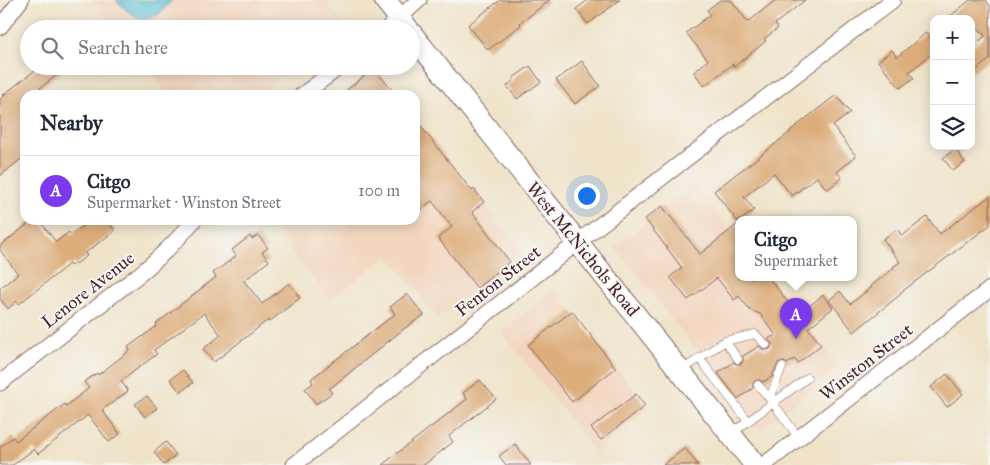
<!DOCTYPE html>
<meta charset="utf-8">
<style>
body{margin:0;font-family:"IM FELL Great Primer",serif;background:#f6f6f7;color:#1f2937}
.controls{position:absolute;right:15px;top:15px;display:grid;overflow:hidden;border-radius:10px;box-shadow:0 2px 12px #0003}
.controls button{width:45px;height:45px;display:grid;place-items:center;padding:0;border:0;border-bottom:1px solid #e0e1e3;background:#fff;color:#1f2937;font:25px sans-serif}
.you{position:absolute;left:586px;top:195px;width:18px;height:18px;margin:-12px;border:4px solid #fff;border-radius:50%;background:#1a73e8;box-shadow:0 0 0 8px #1a73e833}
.badge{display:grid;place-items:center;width:32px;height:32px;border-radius:50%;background:#7c3aed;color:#fff;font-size:16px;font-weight:700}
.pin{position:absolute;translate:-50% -41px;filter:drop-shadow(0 1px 2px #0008)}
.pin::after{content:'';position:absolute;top:26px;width:18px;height:15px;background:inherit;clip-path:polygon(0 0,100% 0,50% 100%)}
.popup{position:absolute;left:735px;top:216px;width:122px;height:65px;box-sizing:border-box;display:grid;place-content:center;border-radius:10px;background:#fff;filter:drop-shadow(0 1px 4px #0005);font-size:16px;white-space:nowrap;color:#747a83}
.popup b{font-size:19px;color:#1f2937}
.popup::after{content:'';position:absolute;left:50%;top:100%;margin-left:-10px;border:10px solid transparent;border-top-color:#fff}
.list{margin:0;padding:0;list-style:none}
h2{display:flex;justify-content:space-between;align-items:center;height:65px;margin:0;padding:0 20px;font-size:21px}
h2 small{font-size:16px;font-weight:400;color:#747a83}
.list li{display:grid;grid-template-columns:32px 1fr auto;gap:15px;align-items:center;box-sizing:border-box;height:70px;padding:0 20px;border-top:1px solid #e0e1e3}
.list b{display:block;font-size:19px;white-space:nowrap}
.list p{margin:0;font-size:16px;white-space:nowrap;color:#747a83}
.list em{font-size:16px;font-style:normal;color:#747a83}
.icon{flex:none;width:28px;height:28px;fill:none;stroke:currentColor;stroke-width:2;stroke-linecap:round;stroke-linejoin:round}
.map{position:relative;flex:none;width:990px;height:465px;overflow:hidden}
.search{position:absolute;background:#fff;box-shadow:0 2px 12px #0003;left:20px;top:20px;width:400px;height:55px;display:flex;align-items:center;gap:12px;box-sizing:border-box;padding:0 18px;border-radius:28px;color:#747a83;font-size:19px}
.panel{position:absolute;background:#fff;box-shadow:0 2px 12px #0003;left:20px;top:90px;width:400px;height:135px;border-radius:15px}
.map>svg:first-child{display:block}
</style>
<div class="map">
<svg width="990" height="465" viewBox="0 0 990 465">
<rect width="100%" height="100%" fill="#f6f6f2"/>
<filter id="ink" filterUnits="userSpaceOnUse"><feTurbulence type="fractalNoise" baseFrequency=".02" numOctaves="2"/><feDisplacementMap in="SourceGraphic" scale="10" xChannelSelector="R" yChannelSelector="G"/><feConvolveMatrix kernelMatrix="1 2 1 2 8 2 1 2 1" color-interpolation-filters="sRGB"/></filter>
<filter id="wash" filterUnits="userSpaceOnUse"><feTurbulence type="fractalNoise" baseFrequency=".0096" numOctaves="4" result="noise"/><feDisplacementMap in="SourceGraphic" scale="20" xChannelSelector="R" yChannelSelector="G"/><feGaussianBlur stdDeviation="1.12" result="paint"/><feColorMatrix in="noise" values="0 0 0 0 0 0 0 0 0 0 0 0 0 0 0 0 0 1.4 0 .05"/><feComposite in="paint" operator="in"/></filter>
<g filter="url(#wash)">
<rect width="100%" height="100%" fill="#efe4ca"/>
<path fill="#f2d5be" d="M94,0h231l19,25 -4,4h-224z
M146,66h148l-14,12 -16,17h-96z
M415,116l107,136 -84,66 -50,-63 -58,45 -63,-80h148z
M694,184l44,56v38h30l71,89 -79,63 -145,-183z
M553,289l96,119 -54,44 -93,-120z"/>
<path fill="#55bed2" stroke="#506e7e" d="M116,0h56l-13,14 -17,6 -16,-10z"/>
<g id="blocks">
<path fill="#ddad7c" d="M500,0h50l-30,23 1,2 -33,25 -20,-25z
M588,0h32l-32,24 -12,-15z
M720,0h11l17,22 28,-22h29l-30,24 3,4 -14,11 2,2 -32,26 -1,-3 -29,22 -10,-14 14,-12 -22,-27 24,-18 -3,-5z
M970,0h16l4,6v53l-19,15v-26l14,-12 -14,-17h-24z
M926,33l8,10v9l-25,20 5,6 -14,10 -22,-27 14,-11 5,7z
M582,61l18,25 -25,18 -19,-24z
M41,66h28l-29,22 5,7h-20v61l-25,20v-77l6,-4h-3z
M530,66l11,16 -24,17 -10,-13 7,-6 -1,-2z
M374,68l22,27h-55z
M836,95l14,18 -17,13 23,30 -19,16 5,6 -15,12 -10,-13 -25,19 -18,-23 -30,24 10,13 -13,10h-3v2l-24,-31 51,-39 25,-20v-1z
M415,119l57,72 2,-2 10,13 -12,10 38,50 -33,26 -39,-50 14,-11 -20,-26 -17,13z
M955,149l10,13 -12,9 -10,-13z
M990,196v29l-90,68 1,1 -47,38 -25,-32 11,-9 10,13 22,-17 -1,-1 23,-18 -1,-1 7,-5 -17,-23 14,-10 5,7 25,-19 13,17z
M662,206l38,48 38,-30v54h31l29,37 25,-20 10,13 -25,20 13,17 -23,18 -4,-4 -7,5 -3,-2h-5l-5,10 -2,2 1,2 -10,6 -4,-2 -4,1 -2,3v4l-15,11 -20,-26 16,-11 2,2h5l2,-3v-5l16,-10 5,4 6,-1 2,-5 -4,-5 8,-4 -16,-21 -10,-4 -11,-14 -5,4 -17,-22 -29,22 -18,-23 12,-9 -37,-49z
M33,220h6l17,22 13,-10 2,3 19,-15h17l8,11 -30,22 2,3 -11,8 -1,-2 -4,4 -2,-2 -50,40 -2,-3 -9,8 -8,-10v-11l18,-14 -18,-24v-4z
M258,235l10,13 -6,4 7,9 -25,20 18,23 27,-21 11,15 -31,24 -1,-2 -54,42 -11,-13 18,-14 -17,-22 -50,37 3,4 -36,27 7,10 -26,19 18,24 -11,8 -21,-27 -50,39 -4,-5 -21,16h-13v-18l13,-10 3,4 49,-37 1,2 23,-18 -5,-6 13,-9 1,2 26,-20 6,-5 -2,-3 29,-21 -1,-2 60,-47 -3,-4 23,-17 -4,-6 18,-14 2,3z
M407,294l17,21 -19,13 -76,61 3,4 -16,11 -11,-15 8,-6 -2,-4 84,-65 -5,-7z
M572,311l44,57 -44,34 -44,-57z
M183,370l10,13 -13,9 -10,-13z
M947,374l16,20 -16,13 -16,-20z
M480,380l16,19 -47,37 4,6 -29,23h-42l85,-66 -4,-6z
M636,394l9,12 -44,34 -10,-12z
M147,396l10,12 -12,9 -10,-13z
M166,442l10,13 -12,10 -10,-13z
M515,444l16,21h-25l-7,-9z
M685,448l13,17h-35z"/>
</g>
</g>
<g filter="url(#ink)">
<use href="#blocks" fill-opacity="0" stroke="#846463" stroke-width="1"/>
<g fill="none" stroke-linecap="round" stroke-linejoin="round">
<defs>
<path id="lane" d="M725,341l30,-7 11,11
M699,358l49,63
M682,370l43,-29 13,18
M758,385c15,16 27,35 41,53
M770,398l12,-31
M732,433l75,-55"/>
<path id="street" d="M0,27l21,-27
M387,29l32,-29
M302,95l39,-29
M0,383l141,-110c19,-16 37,-33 53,-53
M294,465l284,-223 315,-242
M764,465l226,-176"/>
<path id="secondary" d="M385,0l23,29
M411,33l344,432"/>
</defs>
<use href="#lane" stroke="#846463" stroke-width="9"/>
<use href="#street" stroke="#846463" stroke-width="17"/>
<use href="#secondary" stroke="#846463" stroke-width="23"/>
<use href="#lane" stroke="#fff" stroke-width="8"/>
<use href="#street" stroke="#fff" stroke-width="15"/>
<use href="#secondary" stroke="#fff" stroke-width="21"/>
</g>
</g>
<g text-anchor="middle" stroke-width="4" stroke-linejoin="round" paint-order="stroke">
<g font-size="18" fill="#4a1f2b" stroke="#f6f6f2">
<text transform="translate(583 249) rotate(51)" y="6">West McNichols Road</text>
<text transform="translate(498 281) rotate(-38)" y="6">Fenton Street</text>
<text transform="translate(88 290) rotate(-38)" y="6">Lenore Avenue</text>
<text transform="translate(866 362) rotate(-38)" y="6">Winston Street</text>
</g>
</g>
</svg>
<div class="controls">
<button>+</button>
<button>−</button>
<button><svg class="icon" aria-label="layers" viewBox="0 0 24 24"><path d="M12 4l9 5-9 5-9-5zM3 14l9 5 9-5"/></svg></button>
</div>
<div class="you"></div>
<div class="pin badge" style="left:796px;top:339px">A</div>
<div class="popup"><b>Citgo</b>Supermarket</div>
<div class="search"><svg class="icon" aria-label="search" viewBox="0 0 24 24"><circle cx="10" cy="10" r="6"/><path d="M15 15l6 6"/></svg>Search here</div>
<section class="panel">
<h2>Nearby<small></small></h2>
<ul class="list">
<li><span class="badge">A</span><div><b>Citgo</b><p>Supermarket · Winston Street</p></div><em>100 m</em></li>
</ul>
</section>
</div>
